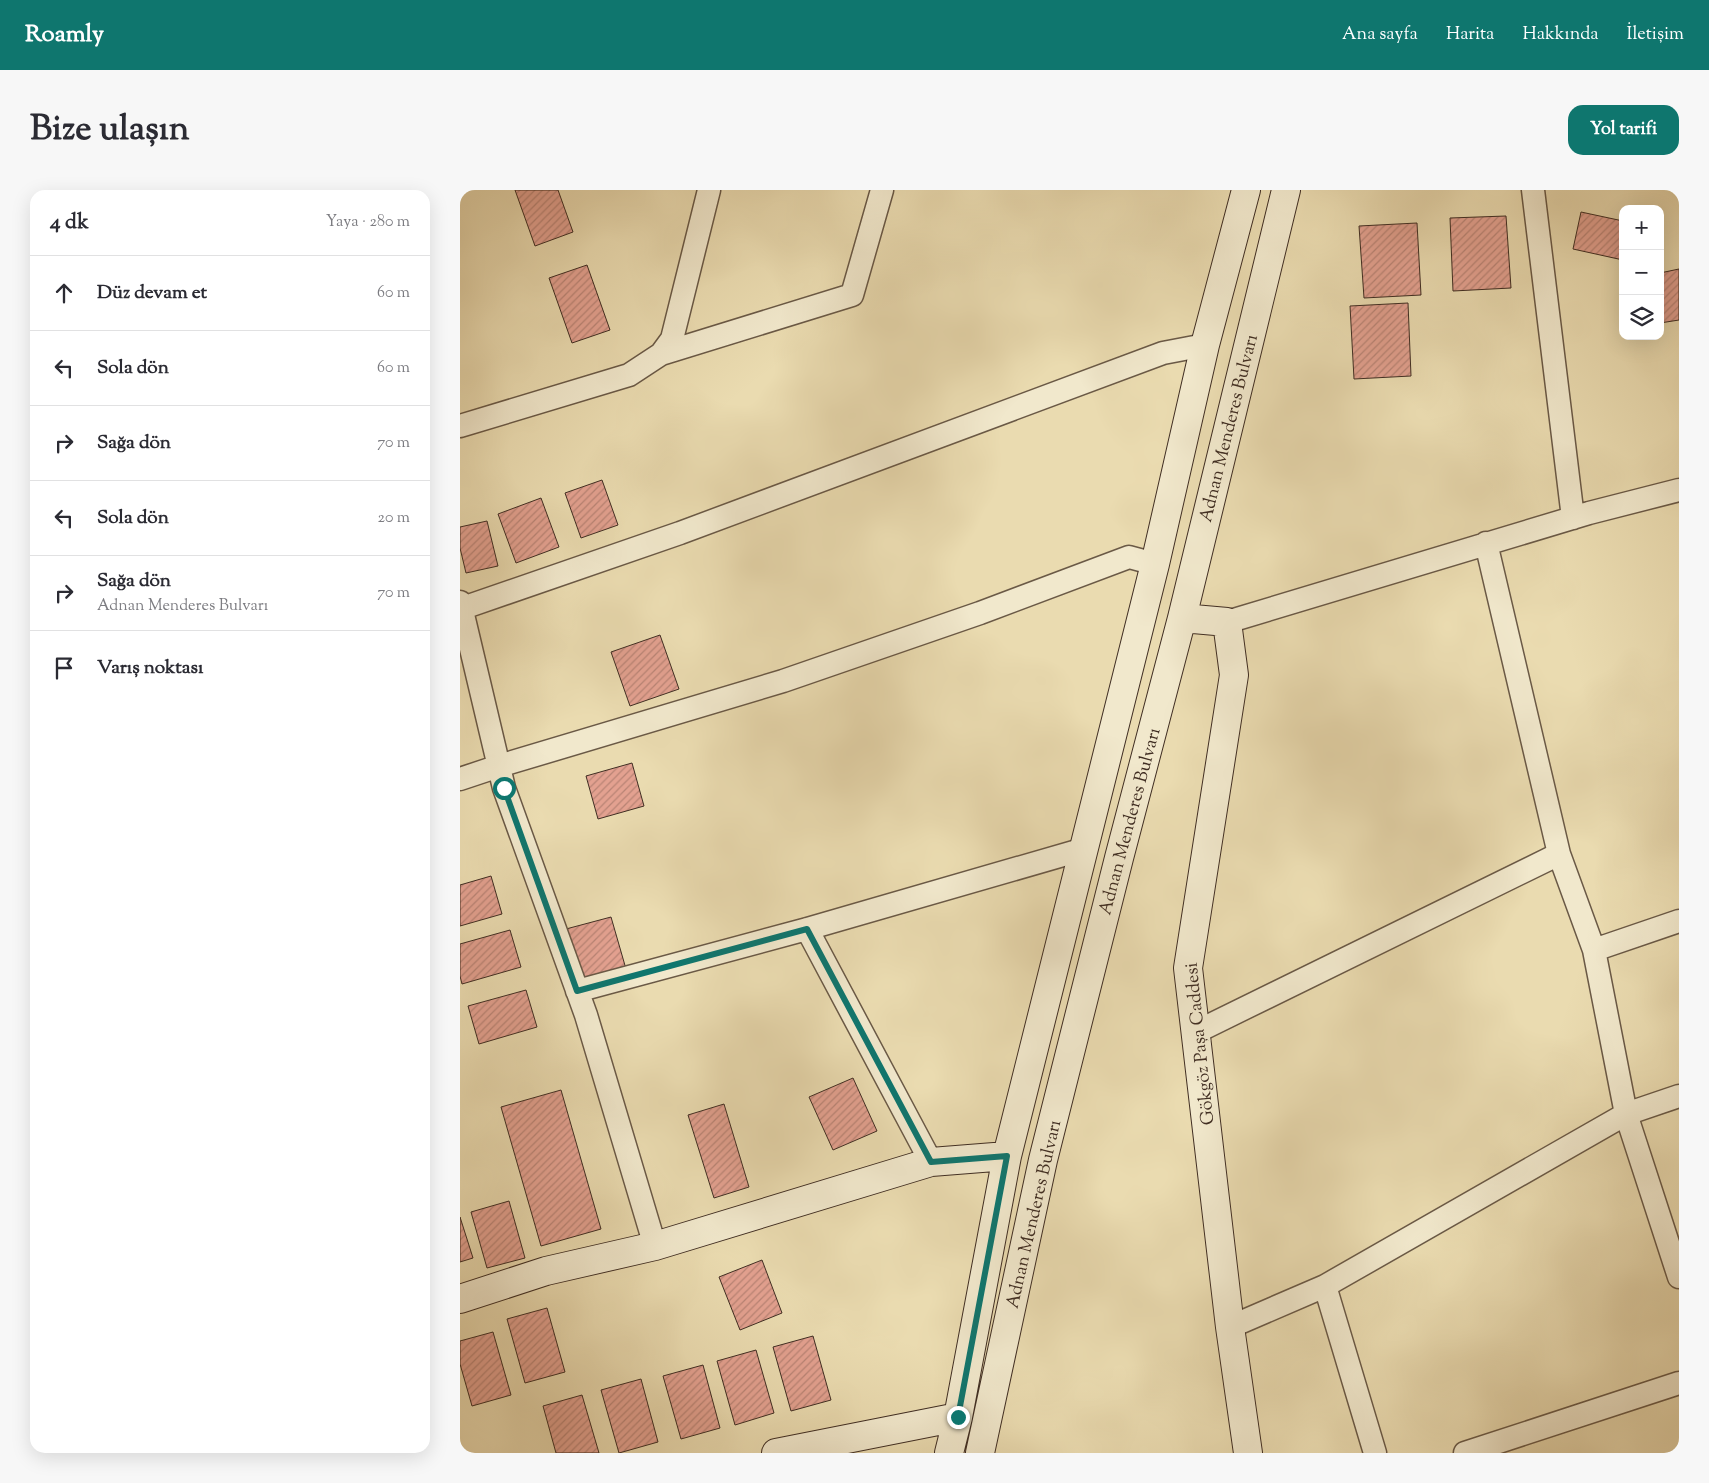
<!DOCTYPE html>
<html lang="tr">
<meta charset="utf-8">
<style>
body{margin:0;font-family:"Sorts Mill Goudy",serif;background:#f7f7f7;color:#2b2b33}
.controls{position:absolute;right:15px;top:15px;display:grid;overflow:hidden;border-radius:10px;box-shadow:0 5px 20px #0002}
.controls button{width:45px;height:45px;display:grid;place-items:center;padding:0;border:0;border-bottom:1px solid #e1e1e2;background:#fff;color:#2b2b33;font:25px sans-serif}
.stop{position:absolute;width:15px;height:15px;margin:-11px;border:4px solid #0f766e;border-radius:50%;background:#fff}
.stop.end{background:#0f766e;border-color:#fff;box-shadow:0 1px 5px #0008}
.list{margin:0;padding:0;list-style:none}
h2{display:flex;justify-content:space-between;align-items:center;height:65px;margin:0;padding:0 20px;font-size:21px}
h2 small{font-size:16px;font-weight:400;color:#7c7c81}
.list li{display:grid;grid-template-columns:32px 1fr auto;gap:15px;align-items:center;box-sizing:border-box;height:75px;padding:0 20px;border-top:1px solid #e1e1e2}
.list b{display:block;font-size:19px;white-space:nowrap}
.list p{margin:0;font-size:16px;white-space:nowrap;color:#7c7c81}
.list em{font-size:16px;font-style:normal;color:#7c7c81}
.icon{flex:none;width:28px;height:28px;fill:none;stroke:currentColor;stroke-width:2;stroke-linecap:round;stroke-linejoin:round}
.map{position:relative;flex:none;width:1219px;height:1263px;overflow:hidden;border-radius:15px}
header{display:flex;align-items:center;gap:30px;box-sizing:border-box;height:70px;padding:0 25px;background:#0f766e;color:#fff}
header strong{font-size:24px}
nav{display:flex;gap:28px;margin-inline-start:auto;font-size:18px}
.intro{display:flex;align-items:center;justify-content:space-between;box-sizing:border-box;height:120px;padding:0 30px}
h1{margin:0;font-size:35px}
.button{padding:12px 22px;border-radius:15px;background:#0f766e;color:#fff;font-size:18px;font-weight:700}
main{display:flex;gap:30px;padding:0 30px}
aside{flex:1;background:#fff;border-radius:15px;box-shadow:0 5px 20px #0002}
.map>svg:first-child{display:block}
</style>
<header>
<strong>Roamly</strong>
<nav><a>Ana sayfa</a><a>Harita</a><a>Hakkında</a><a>İletişim</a></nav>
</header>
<div class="intro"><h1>Bize ulaşın</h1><a class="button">Yol tarifi</a></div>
<main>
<aside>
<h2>4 dk<small>Yaya · 280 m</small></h2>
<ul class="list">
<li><svg class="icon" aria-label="ahead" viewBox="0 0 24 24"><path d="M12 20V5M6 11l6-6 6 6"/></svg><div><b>Düz devam et</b></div><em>60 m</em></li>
<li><svg class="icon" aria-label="left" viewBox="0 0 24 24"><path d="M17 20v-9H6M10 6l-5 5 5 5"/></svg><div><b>Sola dön</b></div><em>60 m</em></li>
<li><svg class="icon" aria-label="right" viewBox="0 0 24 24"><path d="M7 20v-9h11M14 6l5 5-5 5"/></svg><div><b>Sağa dön</b></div><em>70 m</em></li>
<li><svg class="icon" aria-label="left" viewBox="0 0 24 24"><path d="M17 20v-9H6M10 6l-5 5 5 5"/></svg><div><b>Sola dön</b></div><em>20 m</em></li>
<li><svg class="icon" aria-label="right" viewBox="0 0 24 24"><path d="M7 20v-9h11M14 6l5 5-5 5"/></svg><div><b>Sağa dön</b><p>Adnan Menderes Bulvarı</p></div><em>70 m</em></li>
<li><svg class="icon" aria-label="arrive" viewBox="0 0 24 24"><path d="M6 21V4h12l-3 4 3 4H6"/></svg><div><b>Varış noktası</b></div></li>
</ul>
</aside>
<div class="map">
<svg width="1219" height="1263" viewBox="0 0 1219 1263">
<defs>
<pattern id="building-hatch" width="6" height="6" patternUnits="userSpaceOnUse" patternTransform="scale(1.25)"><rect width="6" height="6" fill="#e3a190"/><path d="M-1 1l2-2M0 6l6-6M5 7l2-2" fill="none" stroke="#b98475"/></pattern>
</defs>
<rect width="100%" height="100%" fill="#eadbb0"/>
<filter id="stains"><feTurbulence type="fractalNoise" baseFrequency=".004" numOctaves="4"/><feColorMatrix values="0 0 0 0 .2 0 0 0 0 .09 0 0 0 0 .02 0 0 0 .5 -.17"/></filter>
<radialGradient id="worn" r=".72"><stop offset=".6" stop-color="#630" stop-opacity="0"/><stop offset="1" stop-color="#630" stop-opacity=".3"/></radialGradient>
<path fill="url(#building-hatch)" stroke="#402e23" d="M55,0h43l15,42 -38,14z
M1121,22l42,9v39l-50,-11z
M1046,26l5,72 -58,3 -3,-73z
M957,33l4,72 -57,3 -5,-72z
M127,75l23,65 -38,13 -23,-65z
M1219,79v51l-19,3v-50z
M948,113l3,73 -57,3 -4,-73z
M142,290l16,45 -37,13 -16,-45z
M81,308l18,49 -43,16 -18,-49z
M27,331l11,45 -32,7 -6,-25v-21z
M200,445l19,54 -49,17 -19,-54z
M172,573l12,43 -46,13 -12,-43z
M31,686l11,38 -42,12v-41z
M151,727l15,52 -45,13 -15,-53z
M50,740l11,37 -59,17 -2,-8v-32z
M66,800l11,37 -58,17 -11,-38z
M393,888l24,53 -44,19 -24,-53z
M101,900l40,139 -60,17 -40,-139z
M264,914l25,83 -35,11 -26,-83z
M49,1011l16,57 -38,10 -16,-56z
M0,1027l13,41 -13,4z
M302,1070l20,53 -42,17 -21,-53z
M87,1118l18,64 -40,11 -18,-64z
M33,1142l18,63 -39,11 -12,-42v-23z
M353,1146l18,64 -40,11 -18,-64z
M296,1160l18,63 -39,12 -18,-64z
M243,1175l17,63 -39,11 -18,-63z
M181,1189l17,63 -39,11 -18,-63z
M122,1205l17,58h-43l-13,-47z"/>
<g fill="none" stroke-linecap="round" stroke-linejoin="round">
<defs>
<path id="street" d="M1073,0l40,328
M201,164l191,-59 30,-105
M0,236l169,-51 32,-21 11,-15 37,-149
M1026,353l73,311 35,96 32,164 53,163
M0,412l44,186 82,227 69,231
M0,419l220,-76 483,-180 42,-8
M767,432l362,-109 90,-23
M0,589l39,-13 284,-85 197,-68 149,-56 26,7
M347,739l124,233
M1134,760l85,-29
M117,801l230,-62 277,-80
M736,842l363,-178
M865,1096l50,167
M770,1137l95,-41 301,-172 53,-18
M1005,1263l214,-70"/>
<path id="secondary" d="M722,428l45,4 7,53 -46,293 42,359 18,126
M0,1109l86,-28 109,-25 276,-84 76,-6
M316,1263l182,-36
M489,1263l9,-36 49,-261 148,-592 50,-219 41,-155
M520,1263l63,-293 76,-302 63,-240 104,-428"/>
</defs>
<use href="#street" stroke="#6a5946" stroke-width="25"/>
<use href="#secondary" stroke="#402e23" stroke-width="30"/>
<use href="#street" stroke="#f1e8cc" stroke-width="22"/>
<use href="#secondary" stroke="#f1e8cc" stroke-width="28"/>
</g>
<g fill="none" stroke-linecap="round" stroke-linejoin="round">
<path stroke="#0f766e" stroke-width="6" d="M44,598l73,203 230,-62 124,233 76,-6 -49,261"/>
</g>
<g text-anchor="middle" stroke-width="4" stroke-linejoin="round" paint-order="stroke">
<g font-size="18" fill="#402e23" stroke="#f1e8cc">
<text transform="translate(768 238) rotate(-76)" y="6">Adnan Menderes Bulvarı</text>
<text transform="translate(669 631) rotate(-75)" y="6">Adnan Menderes Bulvarı</text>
<text transform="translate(739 854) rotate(-96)" y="6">Gökgöz Paşa Caddesi</text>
<text transform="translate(573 1024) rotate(-77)" y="6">Adnan Menderes Bulvarı</text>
</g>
</g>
<rect width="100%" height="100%" filter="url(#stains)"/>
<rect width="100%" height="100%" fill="url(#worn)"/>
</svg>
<div class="controls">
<button>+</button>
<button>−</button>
<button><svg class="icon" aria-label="layers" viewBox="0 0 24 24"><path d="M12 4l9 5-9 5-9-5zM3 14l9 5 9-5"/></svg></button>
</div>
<div class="stop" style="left:44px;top:598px"></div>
<div class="stop end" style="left:498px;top:1227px"></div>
</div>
</main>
